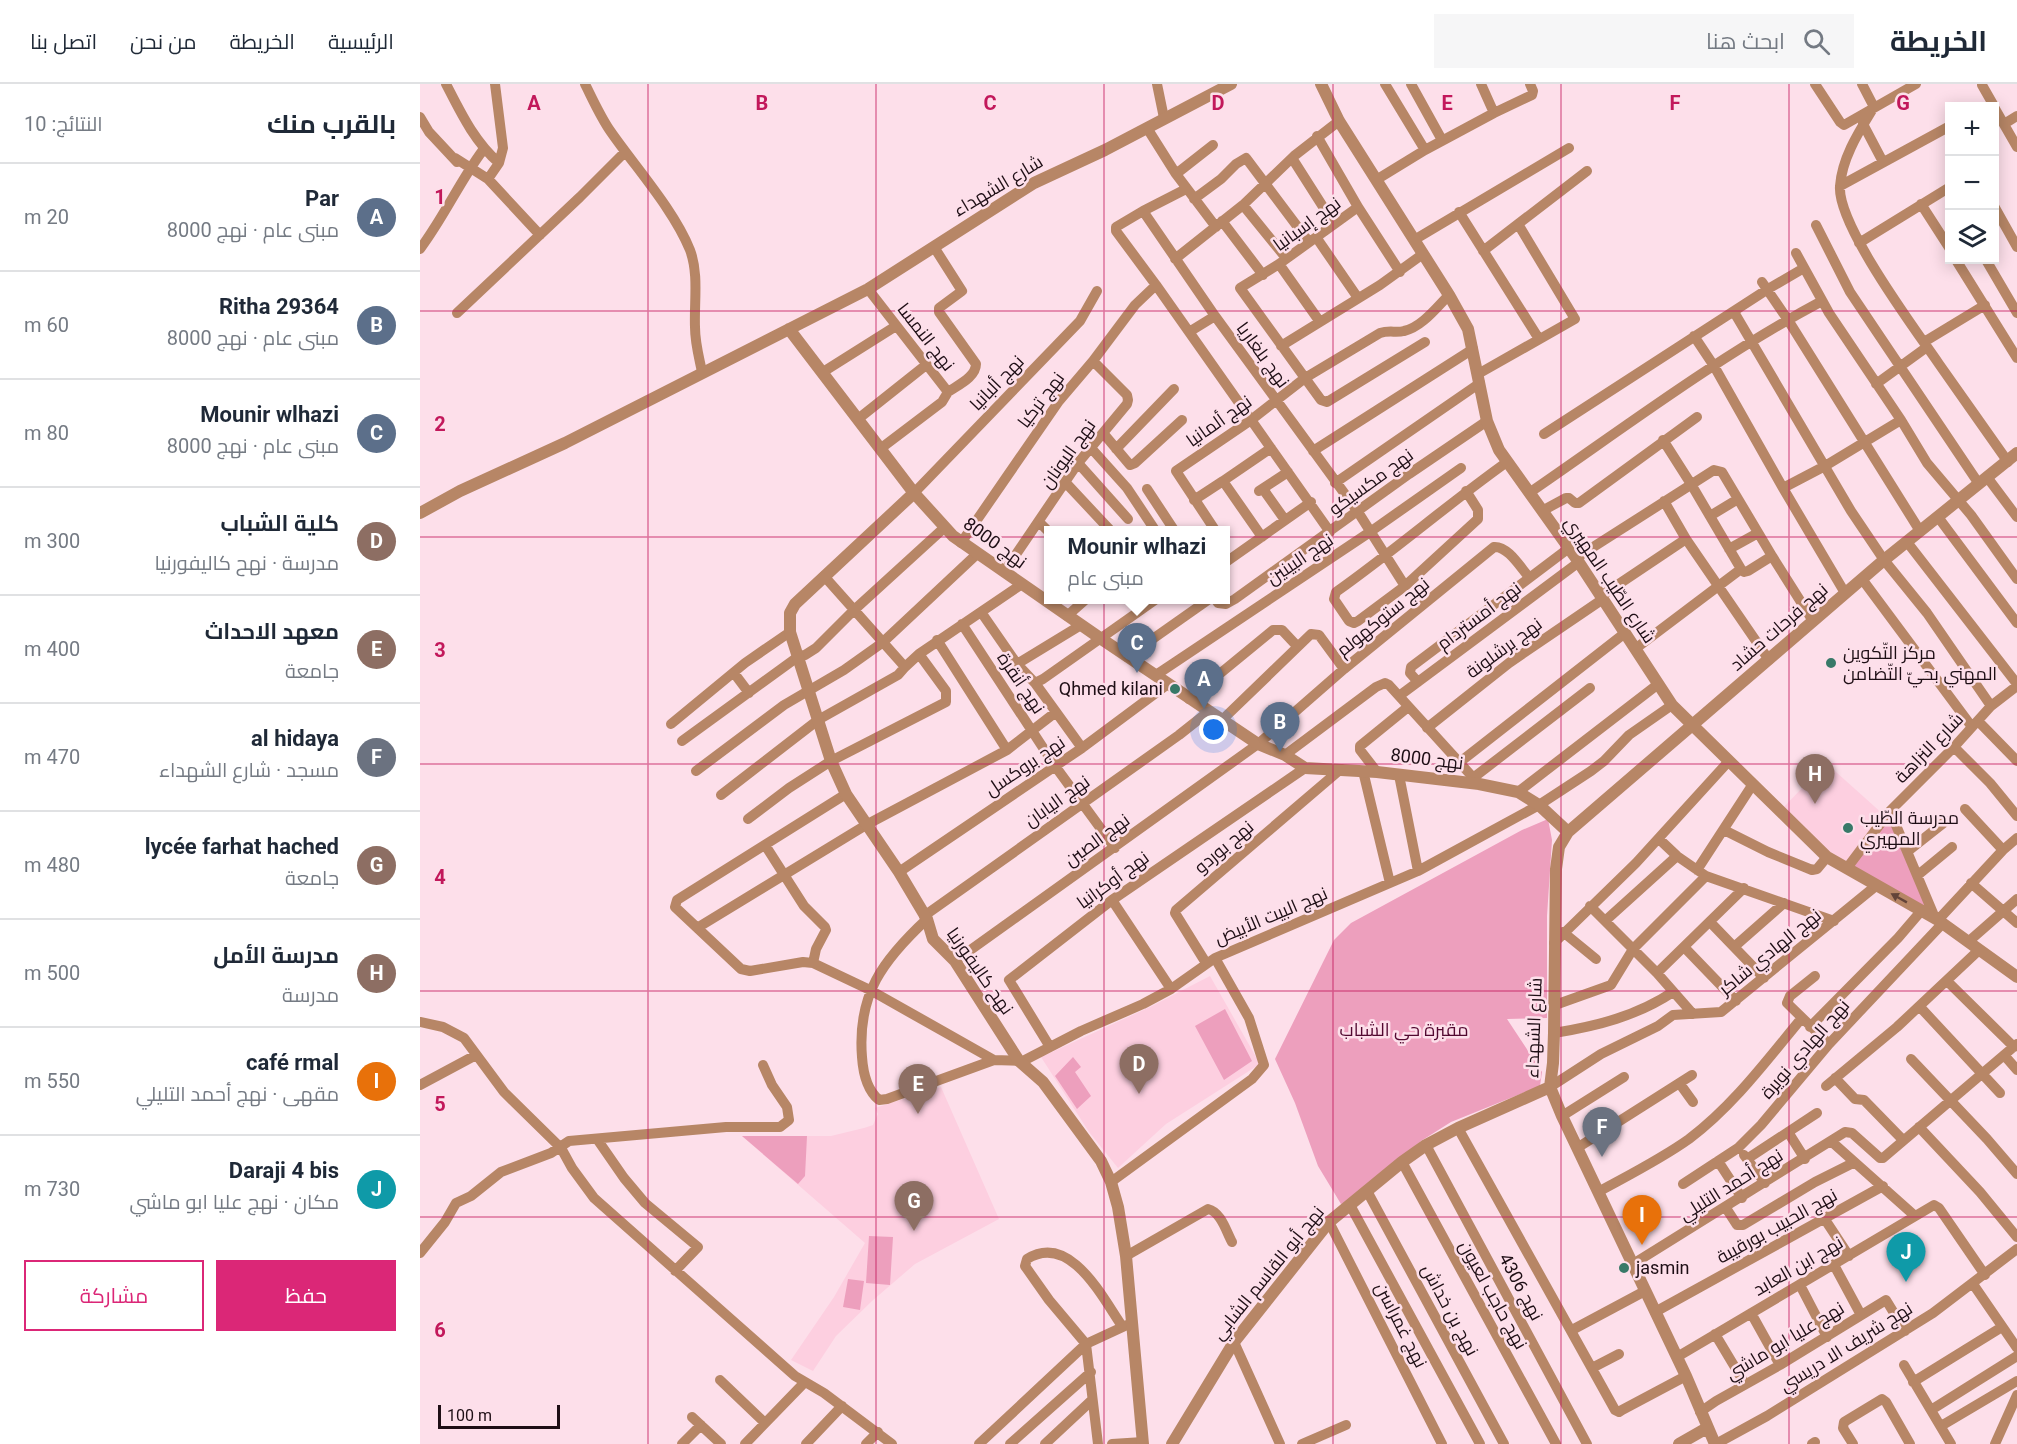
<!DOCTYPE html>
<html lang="ar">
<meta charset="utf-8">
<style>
body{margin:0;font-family:Roboto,Cairo,sans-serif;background:#f6f6f7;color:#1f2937;direction:rtl}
.controls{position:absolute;right:18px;top:18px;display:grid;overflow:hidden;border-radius:0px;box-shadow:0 3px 15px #0003}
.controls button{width:54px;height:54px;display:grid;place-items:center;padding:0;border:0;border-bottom:2px solid #e0e1e3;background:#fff;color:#1f2937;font:30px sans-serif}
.scale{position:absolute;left:18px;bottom:15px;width:122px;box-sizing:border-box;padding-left:6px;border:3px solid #1e0e15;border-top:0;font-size:16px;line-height:21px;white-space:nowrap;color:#1e0e15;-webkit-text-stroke:4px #fddfea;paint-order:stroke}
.you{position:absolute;left:794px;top:646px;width:21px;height:21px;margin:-15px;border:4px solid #fff;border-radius:50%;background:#1a73e8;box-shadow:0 0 0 9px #1a73e833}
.badge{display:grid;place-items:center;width:39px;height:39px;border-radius:50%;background:#db2777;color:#fff;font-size:20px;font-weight:700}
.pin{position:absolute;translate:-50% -50px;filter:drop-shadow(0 2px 3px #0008)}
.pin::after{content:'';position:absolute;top:32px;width:21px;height:18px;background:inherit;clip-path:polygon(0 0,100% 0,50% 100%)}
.popup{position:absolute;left:624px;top:442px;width:186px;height:78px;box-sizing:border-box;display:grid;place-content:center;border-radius:0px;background:#fff;filter:drop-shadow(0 2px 4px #0005);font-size:20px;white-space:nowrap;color:#747a83}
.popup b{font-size:22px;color:#1f2937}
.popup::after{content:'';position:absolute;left:50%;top:100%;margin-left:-12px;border:12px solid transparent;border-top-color:#fff}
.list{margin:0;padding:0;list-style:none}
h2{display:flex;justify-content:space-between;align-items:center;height:78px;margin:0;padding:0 24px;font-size:26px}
h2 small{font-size:20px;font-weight:400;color:#747a83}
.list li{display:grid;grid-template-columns:39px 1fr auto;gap:18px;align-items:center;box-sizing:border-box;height:108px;padding:0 24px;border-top:2px solid #e0e1e3}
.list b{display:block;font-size:22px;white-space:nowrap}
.list p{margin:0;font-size:20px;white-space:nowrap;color:#747a83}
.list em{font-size:20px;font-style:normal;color:#747a83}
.actions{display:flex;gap:12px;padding:18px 24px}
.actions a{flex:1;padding:14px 0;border:2px solid #db2777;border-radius:0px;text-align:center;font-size:21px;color:#db2777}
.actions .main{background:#db2777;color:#fff}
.icon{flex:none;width:33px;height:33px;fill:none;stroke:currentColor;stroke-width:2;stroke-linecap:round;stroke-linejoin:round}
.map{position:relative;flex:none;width:1597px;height:1360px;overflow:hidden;direction:ltr}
header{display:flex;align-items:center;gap:36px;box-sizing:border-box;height:84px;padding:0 30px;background:#fff;border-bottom:2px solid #e0e1e3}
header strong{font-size:28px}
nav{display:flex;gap:33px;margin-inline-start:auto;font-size:21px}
.search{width:420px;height:54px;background:#f6f6f7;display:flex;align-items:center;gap:15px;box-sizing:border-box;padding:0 21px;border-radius:0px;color:#747a83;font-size:22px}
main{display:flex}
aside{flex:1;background:#fff}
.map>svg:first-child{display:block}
</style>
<header>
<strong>الخريطة</strong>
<div class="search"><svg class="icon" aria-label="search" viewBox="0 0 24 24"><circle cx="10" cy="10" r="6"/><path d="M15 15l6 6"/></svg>ابحث هنا</div>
<nav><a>الرئيسية</a><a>الخريطة</a><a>من نحن</a><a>اتصل بنا</a></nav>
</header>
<main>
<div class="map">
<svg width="1597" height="1360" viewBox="0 0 1597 1360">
<rect width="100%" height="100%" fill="#fddfea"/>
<path fill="#fdcfe0" d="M1406,679l58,52 -38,48 -17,-8 -47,-46z
M790,892l50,88 -94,60 -48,44 -29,-36 -48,-75 109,-50z
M521,1003l58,132 -84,45 -43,37 -36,35 -23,35 -22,-11 43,-63 31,-54 -123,-107h89l33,-8 9,-3 5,-11 -3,-6z"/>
<path fill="#ed9fbd" d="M1470,734l43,95 -81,-46z
M1128,735l4,21 -5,76v102l-40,1 35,53 -2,14 -89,36 -30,19 -72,61 -8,2 -23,-38 -23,-63 -20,-44 59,-119 17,-17 171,-93z
M805,925l27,52 -28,19 -29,-54z
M653,973l8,10 -6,5 16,24 -14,13 -22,-33z
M322,1052h65l-2,40 -7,8z
M449,1152l24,1 -3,48 -24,-2z
M428,1195l16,2 -4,29 -17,-3z"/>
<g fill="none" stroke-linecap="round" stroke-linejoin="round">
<path stroke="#b78666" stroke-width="10" d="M26,0c15,29 28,57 53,79
M165,0c8,16 16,34 26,48 25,36 63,78 79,118 9,24 4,52 5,77 0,16 4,30 7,45
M737,0l7,34
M965,0l40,66 69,-37 -13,-29
M991,0l31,56
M1395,0l25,38 4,3 72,-41
M1442,0l12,23c-14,23 -32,50 -34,79 -3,39 75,143 99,178 23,33 46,65 69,98
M1562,1l12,21
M1574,23l23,40
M1074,29l38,-18 1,-4 -3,-7
M0,33l9,15 28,30
M1443,40l20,38
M1584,40l13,-8
M727,44l29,46
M897,52l41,71
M793,61l-37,29 40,53
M35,74l33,21 52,56
M872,74l42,66
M68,95l11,-16 4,-15 -8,-64
M956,96l49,-30
M1420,102l110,-60
M766,105l-43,22 72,105 143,196 47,74 -47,35 -4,2 -5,-2 -15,-22 2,-7c58,-41 112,-88 171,-130
M774,115l27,-20 15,-15 10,-6 63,84
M1501,120l29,45
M823,121l43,53
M1574,122l23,41
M723,127l-27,16v4l40,54 174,247
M1039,128l80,127
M802,137l41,54
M1396,141l34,67 129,192
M896,153l42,61
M994,156l155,-92
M1439,159l91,-56
M514,163l28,44 -23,17v4l37,52c0,13 -18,21 -28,28
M0,165c24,-32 40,-68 63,-99
M1063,167l104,-80
M1376,169l33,60 72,107 26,43 44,52 46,64
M755,175l68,-54 51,-49 45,-35
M1536,176l61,98
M1566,176l31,53
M859,180l41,58
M1342,198l26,38 132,211
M448,205l80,103 -6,10 -62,47
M1314,228l117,199 33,49 43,53 64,93
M37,229l123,-116 45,-45
M769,248l26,-16
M1274,252l20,30 69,122 62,105
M1005,258l-98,60 -6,-2 -16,-22 75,-45c9,-3 16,0 24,-2 18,-4 33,-24 45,-36
M1504,258l61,-37
M861,262l99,-61 43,-31
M403,288l73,-46
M1058,290l97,-55 -57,-95
M1456,300l51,-37
M438,335l68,-54
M683,349l27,32 5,-2 47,-43
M1124,350l224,-145 36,-21
M671,364l36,40 28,42
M696,365l58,-60
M893,367l160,-102
M658,379l50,56
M1567,393l30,40
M646,399l44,47
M915,399l145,-100
M1363,404l42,-22 76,-46
M727,405l27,41
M843,405l22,31
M839,407l29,-19
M494,409l166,-172 17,-30
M1109,409c96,-66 190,-137 293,-192
M774,416l29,-19
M1244,417l22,38 83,121
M1122,427l24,-13h3l6,5h4l118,-86
M1290,432l28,-17
M1518,433l79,106
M619,438l9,9
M795,446l-39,-59 75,-51 54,-42 -65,-90 39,-24 79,-57 42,65
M842,453l-39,-56 48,-33
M1487,458l110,142
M541,459l98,-142 34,-40 42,-56 21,-20
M1309,465l29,-16
M1156,474l138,-88 8,2 50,84 41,65
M806,478l85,-60
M1321,485l3,3 4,-1 24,-15
M584,488l74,-109 49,-59 1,-4 -1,-5 -34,-34
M404,492l81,91 14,-13 103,-70
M1442,495l110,148
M985,502l73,-67v-9l-12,-19
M1181,512l85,-57
M796,516l2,3 8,1 9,-5 174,-125 78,-53
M561,528l36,52 18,19 8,-4 112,-79
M647,532l18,-16
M542,540l93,142 60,82
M517,556l70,110
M1215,565l106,-80 -50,-85 -28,-44
M707,573l81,-57
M597,580l64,-39
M314,589l15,20
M736,591l214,-143 91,-64
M998,598l-8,-9 1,-6 158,-119
M615,599l21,29
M979,612l180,-134
M769,615l84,-69h9l15,16
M802,636l89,-86 8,1 25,34
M1558,637l39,40
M251,640l74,-61 45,-31
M1007,644l82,-65 94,-64
M262,657l117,-85 6,-1 11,-7 37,-37 91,-83
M1534,663l36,36 27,33
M865,671l91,-68 9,-4 4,2 90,99
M1040,678l165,-129
M276,687l88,-66 60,-35 38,-27 95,-89
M943,687l27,112
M957,688l-17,-22v-4l48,-39
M979,691l19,96
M1053,694l117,-90
M1098,708l139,-107
M426,710l-169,106 -2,7 66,62 9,2 53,-9 10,1 57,27 124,70
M301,711l97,-75 80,-45 7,-8
M1545,725l38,41
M1470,727l45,107
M328,735l41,-31 42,-27 115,-59v-11l-27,-37
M1304,746l44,22 44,18 5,-1 10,-12
M1239,755l18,17 29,20 128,45
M345,761l39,61 21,21 1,3 -10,19 -3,14
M1488,767l38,-30
M1427,784l43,-57 64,-64 37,-41 26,-20
M1277,786l56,-86
M479,788l183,-124 86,-64
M1498,791l34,-28
M1551,799l46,40
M692,816l59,89
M1170,822l67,67 36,41
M504,832l255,-181 29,-23
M507,835c-44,41 -70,75 -65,138 1,15 5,33 17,43l8,-1 107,-39 29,1 58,-30 62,-27 28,-15 44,-31 203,-87 121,-66 52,-34 13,-10 25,-26 43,-30
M1518,836l65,-70 14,-12
M1185,837l72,-65
M1290,838l54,56
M277,844l169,-103 141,-75 49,-38 26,36
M1143,848l33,27
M1548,858l49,-43
M1134,859l82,-80 93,-102
M1264,863l52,54
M1314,863l50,-44
M535,877l303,-217 86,-75 150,-122c14,-1 26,20 35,30
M786,879l-31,-50 1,-3 165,-141
M1237,889l87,-85
M1395,892l-25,20 -3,7 42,41
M1527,897l67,66
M1135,921l56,-20 22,-36 73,-73
M1500,923l80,86
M0,938l23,5 21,11 40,54 57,56 11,20 22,30 201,178 29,17 68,51
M1390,943l88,-89 24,-28
M1134,949c43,-7 83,-17 119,-41
M630,963l-41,-67 103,-80 193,-132
M1584,971l13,15
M1491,975l76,80 30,35
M1415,994l20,21 9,1 39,40
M1260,1000l13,18
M0,1001l56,-30
M1406,1002l71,-59 82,-77
M1130,1003l51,-33 57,-28 15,-11 48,-3 156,-127
M1142,1032l62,-39
M1499,1043l61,65 37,45
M1038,1044l157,282 4,2 3,-2 64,-34
M1368,1048l17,27
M177,1055l27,39 21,25 53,44 -23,24
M1412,1058l83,74
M1006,1061l161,299
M1157,1064l115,-73
M1324,1071l21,28
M1327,1075l70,-46
M1298,1077l24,37
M982,1078l154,282
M691,1098l141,-103 12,-14 -15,-47 -34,-60
M1263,1100l55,-36 23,-23 68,-81 114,-121
M947,1107l137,253
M1178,1108c31,-17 63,-33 91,-53 44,-33 78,-79 112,-120
M930,1121l130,239
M1306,1124l11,17h6l72,-43 38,-19
M1404,1134l25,38
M909,1138l113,222
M0,1169l25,-31 11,-19 15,-7 30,-24 50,-19 18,-12 157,-14h54l9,-7 -2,-13 -15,-22 -9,-20
M706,1172l82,-47c13,3 18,22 24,33
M1213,1180l212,-132 7,1 28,25h3c45,-38 89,-76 134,-114
M1414,1181l27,50
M1553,1200l44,64
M1380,1201l27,52
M1235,1228l228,-126
M1331,1229l29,52
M1152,1246l73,-39
M1295,1250l30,50
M814,1258l46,102
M1257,1273l257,-152 5,3 46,67
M1484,1281l47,79
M1172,1284l27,-14
M300,1296l45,43
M1493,1298l89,-55
M1511,1326l86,-54
M1280,1328l16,-11 64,-36 106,-65 19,31
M272,1333l29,27
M1521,1342l76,-45
M262,1360l19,-19
M325,1360l59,-61
M386,1360l36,-38
M446,1360l12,-12
M559,1360l107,-100 41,-19
M590,1360l81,-72
M625,1360l46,-43
M678,1360l-12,-100 -37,-44 -24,-34 2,-7c43,-27 75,38 95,67
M692,1360l31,-2
M882,1360l44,-19
M1296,1360l51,-28 166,-103 84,-64
M1392,1360l3,-2
M1433,1360l-10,-16 1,-6 38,-23 4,3 24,42
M1575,1360l22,-49"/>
<path stroke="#b78666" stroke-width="12" d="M901,0l18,37 110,174 19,34 19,92 12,29 77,108 96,147 155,152 111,63 79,57
M369,245l125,164 39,43 147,102 158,106 27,11 20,13 72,4 102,12 39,8 21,13 29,27
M494,409l-119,111 -5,9v19l41,129 15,33 53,78 28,47 6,20 22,22 64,100 24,21 58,79 10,21 7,25 8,49 17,188
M0,429l40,-22 105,-48 303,-154 166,-106 71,-33 126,-66
M752,1360l62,-102 95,-120 73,-60 24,-17 32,-17 92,-41
M1259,1360l28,-16
M1295,1360l-29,-68 -124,-260 -12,-29 3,-24 1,-30 2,-164 3,-22 9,-15 316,-272 133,-107"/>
</g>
<defs><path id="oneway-solid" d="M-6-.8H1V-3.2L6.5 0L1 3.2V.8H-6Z" transform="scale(1.5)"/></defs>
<use fill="#634439" href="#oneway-solid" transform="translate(1479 814) rotate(-151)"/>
<path fill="none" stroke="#c2185b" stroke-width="1.5" stroke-opacity="0.55" d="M228,0v1360M456,0v1360M684,0v1360M913,0v1360M1141,0v1360M1369,0v1360M0,227h1597M0,453h1597M0,680h1597M0,907h1597M0,1133h1597"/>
<g fill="#387968" stroke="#fddfea" stroke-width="2">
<circle cx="1411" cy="579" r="6"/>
<circle cx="755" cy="605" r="6"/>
<circle cx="1428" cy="744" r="6"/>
<circle cx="1204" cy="1184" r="6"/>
</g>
<g text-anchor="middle" stroke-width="5" stroke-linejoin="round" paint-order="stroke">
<g font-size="18" fill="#1e0e15" stroke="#fddfea">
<text transform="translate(578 102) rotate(-31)" y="6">شارع الشهداء</text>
<text transform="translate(887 140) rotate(-36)" y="6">نهج إسبانيا</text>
<text transform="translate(506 253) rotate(52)" y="6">نهج النمسا</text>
<text transform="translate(843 271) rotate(54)" y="6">نهج بلغاريا</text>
<text transform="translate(577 299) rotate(-46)" y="6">نهج ألبانيا</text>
<text transform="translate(621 316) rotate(-53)" y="6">نهج تركيا</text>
<text transform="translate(799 337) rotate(-35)" y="6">نهج ألمانيا</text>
<text transform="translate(648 370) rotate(-54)" y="6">نهج اليونان</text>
<text transform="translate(951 398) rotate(-36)" y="6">نهج مكسيكو</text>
<text transform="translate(575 459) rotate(36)" y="6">نهج 8000</text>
<text transform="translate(880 475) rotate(-34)" y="6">نهج البينين</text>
<text transform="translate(1190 496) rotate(56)" y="6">شارع الطّيب المهيري</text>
<text transform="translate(1059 532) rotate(-37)" y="6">نهج أمستردام</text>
<text transform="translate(963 533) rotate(-39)" y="6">نهج ستوكهولم</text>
<text transform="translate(1359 543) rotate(-41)" y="6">نهج فرحات حشاد</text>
<text transform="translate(1084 564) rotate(-36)" y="6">نهج برشلونة</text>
<text transform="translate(601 599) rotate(56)" y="6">نهج أنقرة</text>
<text transform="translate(1509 664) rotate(-46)" y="6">شارع النزاهة</text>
<text transform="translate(1007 675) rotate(7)" y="6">نهج 8000</text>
<text transform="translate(605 682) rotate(-34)" y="6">نهج بروكسل</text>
<text transform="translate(637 717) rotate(-35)" y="6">نهج اليابان</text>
<text transform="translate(677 756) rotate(-36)" y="6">نهج الصين</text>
<text transform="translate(804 763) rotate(-40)" y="6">نهج بوردو</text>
<text transform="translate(693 796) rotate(-36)" y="6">نهج أوكرانيا</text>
<text transform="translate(851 832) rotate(-23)" y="6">نهج البيت الأبيض</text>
<text transform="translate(1350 868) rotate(-39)" y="6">نهج الهادي شاكر</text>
<text transform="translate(560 887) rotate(55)" y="6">نهح كاليفورنيا</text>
<text transform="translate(1114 944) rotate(-88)" y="6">شارع الشهداء</text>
<text transform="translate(1385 965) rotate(-49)" y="6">نهج الهادي نويرة</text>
<text transform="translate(1311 1101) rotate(-32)" y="6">نهج أحمد التليلي</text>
<text transform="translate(1357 1142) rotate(-29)" y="6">نهج الحبيب بورقيبة</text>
<text transform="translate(1378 1182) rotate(-30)" y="6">نهج ابن العابد</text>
<text transform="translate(848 1189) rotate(-51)" y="6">نهج أبو القاسم الشابي</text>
<text transform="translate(1101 1203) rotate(62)" y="6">نهج 4306</text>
<text transform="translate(1073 1211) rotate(61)" y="6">نهج حاجب لعيون</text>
<text transform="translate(1030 1226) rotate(62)" y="6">نهج بن خداش</text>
<text transform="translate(981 1241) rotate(63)" y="6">نهج غمراسن</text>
<text transform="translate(1365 1257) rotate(-31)" y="6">نهج عليا ابو ماشي</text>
<text transform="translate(1426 1263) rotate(-32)" y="6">نهج شريف الا دريسي</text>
</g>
<g font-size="18" fill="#1e0e15" stroke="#fddfea" text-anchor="start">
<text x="1423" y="575">مركز التّكوين<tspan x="1423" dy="21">المهني بحيّ التّضامن</tspan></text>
<text x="743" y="611" text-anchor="end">Qhmed kilani</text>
<text x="1440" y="740">مدرسة الطّيب<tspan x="1440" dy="21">المهيري</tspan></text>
<text x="1216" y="1190">jasmin</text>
</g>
<g font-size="18" fill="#520830" stroke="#fddfea">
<text x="984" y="952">مقبرة حي الشباب</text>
</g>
</g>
<g font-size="20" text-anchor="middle" font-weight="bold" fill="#c2185b" stroke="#fddfea" stroke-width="5" stroke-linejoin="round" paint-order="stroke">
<text x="114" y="26">A</text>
<text x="342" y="26">B</text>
<text x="570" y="26">C</text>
<text x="798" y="26">D</text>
<text x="1027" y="26">E</text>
<text x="1255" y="26">F</text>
<text x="1483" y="26">G</text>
<text x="20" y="120">1</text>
<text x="20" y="347">2</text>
<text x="20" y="573">3</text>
<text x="20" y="800">4</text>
<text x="20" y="1027">5</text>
<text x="20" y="1253">6</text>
</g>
</svg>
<div class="controls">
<button>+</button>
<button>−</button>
<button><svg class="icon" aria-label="layers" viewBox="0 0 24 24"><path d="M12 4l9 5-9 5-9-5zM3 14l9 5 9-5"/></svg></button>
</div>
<div class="scale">100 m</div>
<div class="you"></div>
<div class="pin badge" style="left:784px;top:625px;background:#5c6f8a">A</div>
<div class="pin badge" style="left:860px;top:668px;background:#5c6f8a">B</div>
<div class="pin badge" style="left:717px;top:589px;background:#5c6f8a">C</div>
<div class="popup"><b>Mounir wlhazi</b>مبنى عام</div>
<div class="pin badge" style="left:719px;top:1010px;background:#8d6e63">D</div>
<div class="pin badge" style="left:498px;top:1030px;background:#8d6e63">E</div>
<div class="pin badge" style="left:1182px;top:1073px;background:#6b7280">F</div>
<div class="pin badge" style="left:494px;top:1147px;background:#8d6e63">G</div>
<div class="pin badge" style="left:1395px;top:720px;background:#8d6e63">H</div>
<div class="pin badge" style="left:1222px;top:1161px;background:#e8710a">I</div>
<div class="pin badge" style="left:1486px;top:1198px;background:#0f9aa8">J</div>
</div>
<aside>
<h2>بالقرب منك<small>النتائج: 10</small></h2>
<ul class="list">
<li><span class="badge" style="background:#5c6f8a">A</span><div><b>Par</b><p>مبنى عام · نهج 8000</p></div><em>20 m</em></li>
<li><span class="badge" style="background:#5c6f8a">B</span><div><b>Ritha 29364</b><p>مبنى عام · نهج 8000</p></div><em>60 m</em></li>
<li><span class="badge" style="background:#5c6f8a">C</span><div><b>Mounir wlhazi</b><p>مبنى عام · نهج 8000</p></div><em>80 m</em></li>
<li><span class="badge" style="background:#8d6e63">D</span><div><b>كلية الشباب</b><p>مدرسة · نهح كاليفورنيا</p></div><em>300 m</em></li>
<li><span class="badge" style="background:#8d6e63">E</span><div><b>معهد الاحداث</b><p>جامعة</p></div><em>400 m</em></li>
<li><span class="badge" style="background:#6b7280">F</span><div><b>al hidaya</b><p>مسجد · شارع الشهداء</p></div><em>470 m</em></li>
<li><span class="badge" style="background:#8d6e63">G</span><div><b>lycée farhat hached</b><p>جامعة</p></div><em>480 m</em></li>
<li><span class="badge" style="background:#8d6e63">H</span><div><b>مدرسة الأمل</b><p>مدرسة</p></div><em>500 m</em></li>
<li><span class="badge" style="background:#e8710a">I</span><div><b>café rmal</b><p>مقهى · نهج أحمد التليلي</p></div><em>550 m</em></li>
<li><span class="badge" style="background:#0f9aa8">J</span><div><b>Daraji 4 bis</b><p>مكان · نهج عليا ابو ماشي</p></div><em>730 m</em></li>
</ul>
<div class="actions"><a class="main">حفظ</a><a>مشاركة</a></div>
</aside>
</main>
